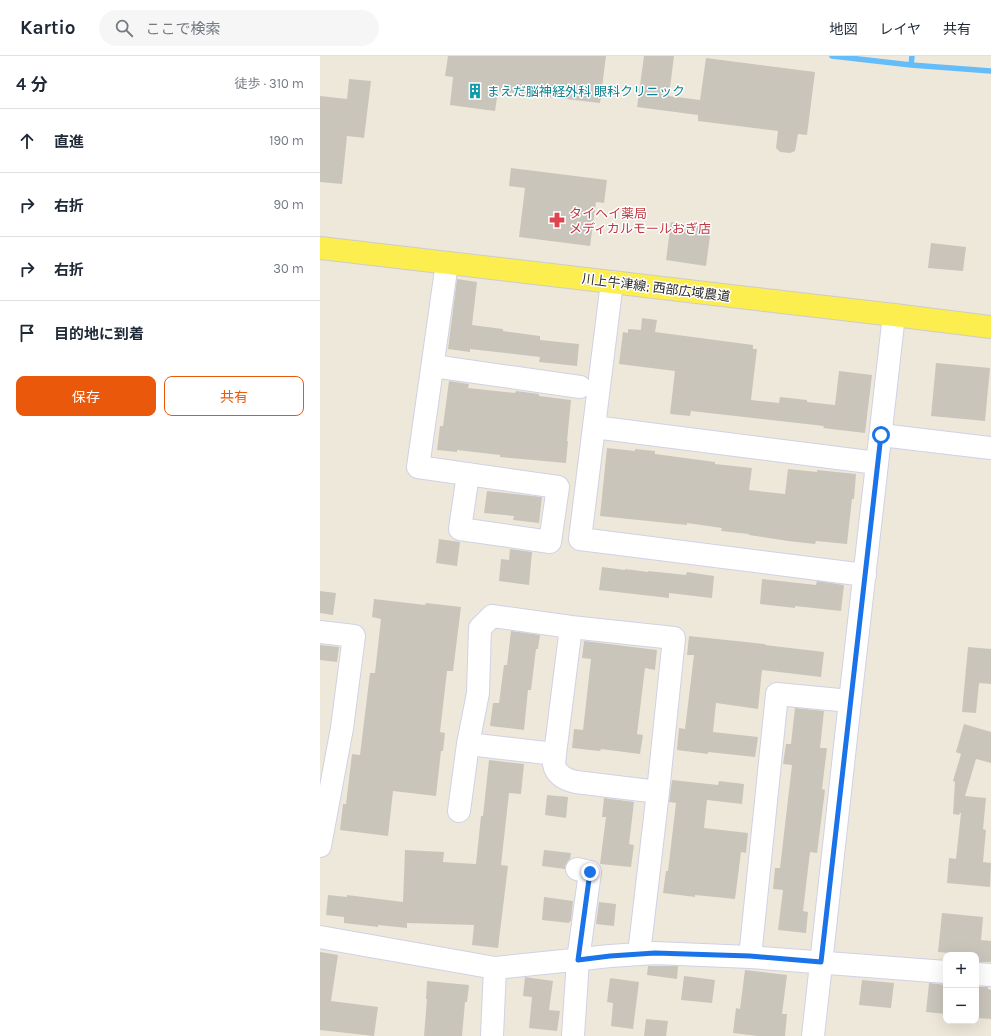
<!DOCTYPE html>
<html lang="ja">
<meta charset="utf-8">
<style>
body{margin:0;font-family:Karla,"Noto Sans JP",sans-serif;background:#f6f6f7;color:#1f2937}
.controls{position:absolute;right:12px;bottom:12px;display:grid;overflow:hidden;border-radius:8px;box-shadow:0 4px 16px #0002}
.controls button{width:36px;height:36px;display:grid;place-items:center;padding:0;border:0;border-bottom:1px solid #e0e1e3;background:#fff;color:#1f2937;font:20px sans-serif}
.stop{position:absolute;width:12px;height:12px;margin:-9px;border:3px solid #1a73e8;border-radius:50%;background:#fff}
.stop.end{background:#1a73e8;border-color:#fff;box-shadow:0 1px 4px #0008}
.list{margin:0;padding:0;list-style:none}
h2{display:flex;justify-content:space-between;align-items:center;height:52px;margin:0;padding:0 16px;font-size:17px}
h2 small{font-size:13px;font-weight:400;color:#747a83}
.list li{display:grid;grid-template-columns:26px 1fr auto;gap:12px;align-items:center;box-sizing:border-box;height:64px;padding:0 16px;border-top:1px solid #e0e1e3}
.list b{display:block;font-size:15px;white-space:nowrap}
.list em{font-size:13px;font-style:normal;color:#747a83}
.actions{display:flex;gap:8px;padding:12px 16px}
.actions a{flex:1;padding:9px 0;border:1px solid #ea580c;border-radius:8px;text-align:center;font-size:14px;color:#ea580c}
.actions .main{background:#ea580c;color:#fff}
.icon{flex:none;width:22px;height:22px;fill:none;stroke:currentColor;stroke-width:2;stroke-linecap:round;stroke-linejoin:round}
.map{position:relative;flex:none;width:671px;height:980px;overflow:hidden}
header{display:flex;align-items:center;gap:24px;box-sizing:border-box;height:56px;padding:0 20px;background:#fff;border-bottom:1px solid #e0e1e3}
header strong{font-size:19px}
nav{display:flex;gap:22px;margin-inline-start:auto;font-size:14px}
.search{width:280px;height:36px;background:#f6f6f7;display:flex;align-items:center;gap:10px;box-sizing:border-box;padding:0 14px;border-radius:22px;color:#747a83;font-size:15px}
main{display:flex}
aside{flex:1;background:#fff}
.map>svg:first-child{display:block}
</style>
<header>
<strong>Kartio</strong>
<div class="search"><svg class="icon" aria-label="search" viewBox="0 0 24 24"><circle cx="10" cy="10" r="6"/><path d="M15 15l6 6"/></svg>ここで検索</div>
<nav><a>地図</a><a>レイヤ</a><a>共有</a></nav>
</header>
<main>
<aside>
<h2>4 分<small>徒歩 · 310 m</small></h2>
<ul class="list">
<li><svg class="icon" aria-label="ahead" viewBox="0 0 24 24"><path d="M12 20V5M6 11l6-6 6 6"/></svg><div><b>直進</b></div><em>190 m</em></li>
<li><svg class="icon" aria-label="right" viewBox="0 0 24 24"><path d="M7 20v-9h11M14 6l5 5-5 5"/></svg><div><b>右折</b></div><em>90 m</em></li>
<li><svg class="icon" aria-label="right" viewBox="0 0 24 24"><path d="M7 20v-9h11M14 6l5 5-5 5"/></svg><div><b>右折</b></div><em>30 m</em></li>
<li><svg class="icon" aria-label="arrive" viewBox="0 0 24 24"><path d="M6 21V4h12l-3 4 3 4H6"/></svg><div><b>目的地に到着</b></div></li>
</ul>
<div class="actions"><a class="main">保存</a><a>共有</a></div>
</aside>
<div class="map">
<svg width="671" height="980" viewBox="0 0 671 980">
<rect width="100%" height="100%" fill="#eee8db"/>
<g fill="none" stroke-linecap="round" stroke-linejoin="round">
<path stroke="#64bcf9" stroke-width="5.5" d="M512,0l79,9 80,6
M591,9l1,-9"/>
</g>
<path fill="#c9c5bb" d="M128,0h158l-6,47 -102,-12 -3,20 -45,-6 3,-28 -8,-1z
M324,0h30l-5,40 31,4 6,-42 109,14 -8,63 -9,-1 -3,17 -5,2 -10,-1 -4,-4 2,-17 -80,-10v-6l-61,-8z
M29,23l22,2 -7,57 -17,-2 -5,48 -22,-2v-86l27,3z
M191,112l96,12 -3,23 -8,-1 -6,44 -71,-9 6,-49 -16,-2z
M351,166l40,6 -5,38 -40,-6z
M611,187l35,4 -3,24 -35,-3z
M137,223l20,3 -5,43 31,4v2l37,5v4l39,4 -2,22 -38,-4 1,-5 -70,-8v3l-22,-3z
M322,262l15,2 -2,12 98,13v4h4l-6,51 28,3 1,-6 27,3v2l28,3 4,-34 33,4 -7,58 -42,-5 1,-2 -133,-15 -1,5 -20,-2 5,-43 -56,-7 4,-32 5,1v-4l13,1z
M616,307l54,5 -5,53 -54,-5z
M129,325l20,3 -1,4 47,5 1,-2 23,3v2l32,4 -4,41h1l-2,22 -66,-6v-2l-43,-5v2l-20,-2 3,-24h3z
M287,392l28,3v-2l20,2v3l60,8v2l37,4 -3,22 36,4 3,-25 29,3v-2l39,4 -2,25h-2l-5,45 -31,-3 -1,3 -27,-3 -39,-6v-1l-28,-3 1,-3 -35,-5v2l-87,-9z
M167,435l55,6 -3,26 -26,-3 1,-4 -30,-3z
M119,483l21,3 -3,24 -21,-3z
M190,493l22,3 -3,33 -30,-4 2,-22 8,1z
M282,511l23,3v-1l23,3v-1l38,4 1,-3 27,4 -2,22 -43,-5v5l-70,-8z
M442,523l54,6 1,-4 27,4 -3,26 -46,-5v2l-35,-4z
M0,535l16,2 -3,22 -13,-2z
M54,543l51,6 1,-2 35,4 -8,64h-6l-7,61 5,1 -2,18h-2l-5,45 -43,-5 -5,45 -48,-6 3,-26h3l6,-50 8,1 10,-82h5l6,-54 -9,-2z
M191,575l29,4 -2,14h-2l-5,41h-3l-4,40 -34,-4 3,-23h6l5,-38h3z
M369,580l76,8v1l59,7 -3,25 -59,-7 -4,39 -42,-6 -3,29 45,5 -3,20 -47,-5v2l-31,-4 2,-22 6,1 9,-74h-7z
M264,585l73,9 -2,20 -10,-2 -8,66 6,1 -3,19 -39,-5 -1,2 -28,-3 2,-19 9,1 8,-71 -9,-1z
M0,589l19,2 -2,15 -17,-2z
M648,591l23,2v35l-12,-1 -3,30 -14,-1z
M475,652l29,3 -4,37h7l-5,41 3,1 -8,63 -7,-1 -7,59 5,1 -2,21 -28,-3 5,-40 -10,-1 2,-21h5l12,-103 -9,-1 3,-20h5z
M644,668l27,8v31l-15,-4 -11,37 21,2 -3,31 3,1 -3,32 8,1 -1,24 -43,-4 2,-25 7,1 5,-46h-1l-1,2 -6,-1 2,-32 -2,-1 8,-27 -5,-2z
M169,704l35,4 -3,30 -12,-1 -8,72 7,1 -10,82 -26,-3 2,-20 -67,-2v5l-29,-3v2l-34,-4v-6l-18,-2 2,-20 19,2v-2l56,7 2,-52 39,2 -1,10 33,2 5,-48h2z
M352,724l46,5 1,-4 25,3 -2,20 -35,-4 -3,28 44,5 -2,20 -5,-1 -6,47 -40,-4v2l-32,-4 3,-22h2l8,-68 -7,-1z
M227,739l21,2 -2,21 -21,-3z
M284,742l30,4 -5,42 5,1 -3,22 -31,-3 6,-47h-4z
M224,794l27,3 -1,6 -2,2 -3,5v3l-23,-3z
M224,841l29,4 -2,20h-1l-1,2 -27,-3z
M279,846l17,2 -2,22 -18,-2z
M622,857l41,4 -2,23 10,1v21h-15v-7l-38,-3z
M0,896l18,3 -7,46 47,6 -4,29 -54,-6z
M328,910h30l-1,13 -30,-4z
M425,914l42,5 -5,39h5l-2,22h-27l-25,-3 3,-25 4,1z
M364,920l31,4 -3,23 -31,-3z
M205,921l28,4 -4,29 11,1 -3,20 -28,-3 3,-31 -9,-1z
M290,922l29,4 -6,47 -22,-3 2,-23 -6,-1z
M542,924l32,3 -3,25 -32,-3z
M107,925l42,4 -2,17h-2l-3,34h-38l3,-37h-1z
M609,927l17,2v29l-20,-2z
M656,931h12v2l3,1v29l-15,-1z
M326,963l22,2 -2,15h-22z"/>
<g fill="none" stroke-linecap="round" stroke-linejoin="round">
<defs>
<path id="minor" d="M127,207l-29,204 140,20 -8,55 -90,-13 8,-55
M292,226l-32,257 285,36
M113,310l147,21
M274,371l283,36
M561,379l110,13
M251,571l-16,127c0,3 -1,7 -1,10 2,12 13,16 22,18l82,10
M0,576l34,4 -12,92 -22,118
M148,688l87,10
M139,755l9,-67 10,-51 2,-65 12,-12 79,11 103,11 -16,154 -19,162
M0,881l175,31 68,-7 47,-5 45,-3 95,4 196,15
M430,901l27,-263 73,7
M656,918l15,1
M172,980l3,-68
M253,980l5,-76 12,-88 -13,-3
M493,980l37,-335 44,-386"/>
<path id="major" d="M0,192l574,67 97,12"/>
</defs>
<use href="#minor" stroke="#d0d1e5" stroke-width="24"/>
<use href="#major" stroke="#ccc" stroke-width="24"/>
<use href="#minor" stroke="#fff" stroke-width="22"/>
<use href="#major" stroke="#fdee50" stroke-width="22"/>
</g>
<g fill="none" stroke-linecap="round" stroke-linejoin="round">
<path stroke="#1a73e8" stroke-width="5" d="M270,816l-12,88 32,-4 45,-3 95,3 71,6 60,-527"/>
</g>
<defs>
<symbol id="building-bare" viewBox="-9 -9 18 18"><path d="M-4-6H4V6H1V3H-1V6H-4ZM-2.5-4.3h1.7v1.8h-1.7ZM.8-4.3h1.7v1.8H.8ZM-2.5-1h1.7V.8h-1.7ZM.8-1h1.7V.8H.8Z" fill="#0f9aa8" stroke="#fff" stroke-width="2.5" paint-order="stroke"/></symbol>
<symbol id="pharmacy-bare" viewBox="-9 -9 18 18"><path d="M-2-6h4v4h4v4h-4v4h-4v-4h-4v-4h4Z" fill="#e0444e" stroke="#fff" stroke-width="2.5" paint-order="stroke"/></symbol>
</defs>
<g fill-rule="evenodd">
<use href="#building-bare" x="144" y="24" width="22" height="22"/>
<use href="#pharmacy-bare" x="226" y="153" width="22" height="22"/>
</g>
<g text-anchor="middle" stroke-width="3" stroke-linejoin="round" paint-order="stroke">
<g font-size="13" fill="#0d838f" stroke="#fff" text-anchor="start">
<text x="167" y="40">まえだ脳神経外科 眼科クリニック</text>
</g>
<g font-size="13" fill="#be3a42" stroke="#fff" text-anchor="start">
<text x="249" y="162">タイヘイ薬局<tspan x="249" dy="15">メディカルモールおぎ店</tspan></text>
</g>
<g font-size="13" fill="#2a2a2a" stroke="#fff">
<text transform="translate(336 231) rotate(7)" y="5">川上牛津線; 西部広域農道</text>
</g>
</g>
</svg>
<div class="controls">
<button>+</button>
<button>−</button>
</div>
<div class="stop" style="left:561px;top:379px"></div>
<div class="stop end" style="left:270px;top:816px"></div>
</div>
</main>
